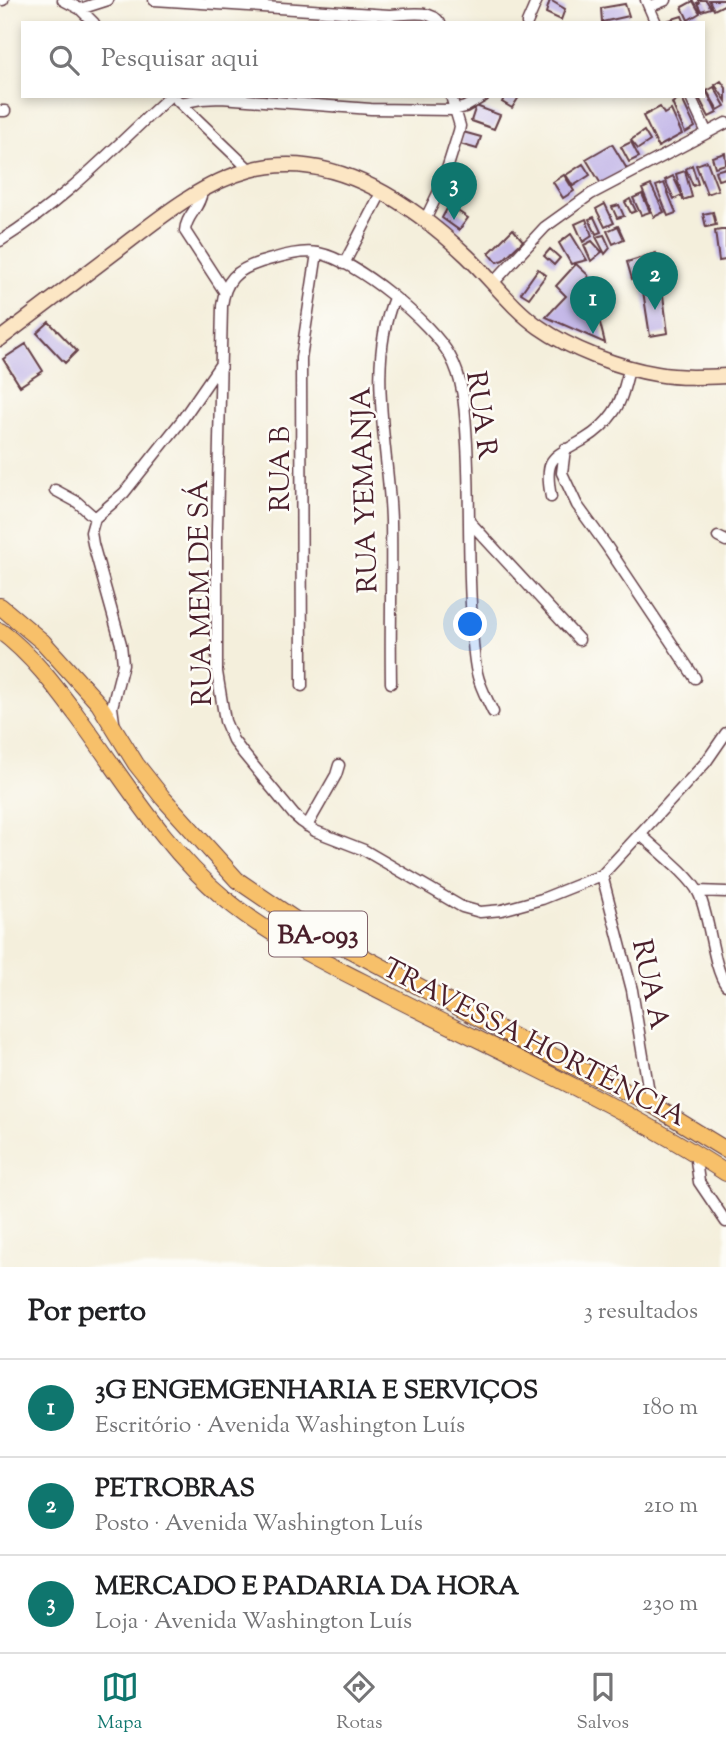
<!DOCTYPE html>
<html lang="pt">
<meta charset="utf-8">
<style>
body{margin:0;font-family:"Sorts Mill Goudy",serif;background:#f2f2f2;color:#202124}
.you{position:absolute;left:471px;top:625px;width:24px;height:24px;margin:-18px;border:5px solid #fff;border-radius:50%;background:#1a73e8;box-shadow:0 0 0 10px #1a73e833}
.badge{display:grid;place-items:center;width:46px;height:46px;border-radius:50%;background:#0f766e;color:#fff;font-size:23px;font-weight:700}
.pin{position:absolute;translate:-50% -58px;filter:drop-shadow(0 2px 4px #0008)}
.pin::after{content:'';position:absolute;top:37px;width:24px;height:21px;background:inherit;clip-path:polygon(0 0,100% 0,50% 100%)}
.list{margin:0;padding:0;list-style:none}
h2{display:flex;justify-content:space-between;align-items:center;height:91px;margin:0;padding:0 28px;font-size:30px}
h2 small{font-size:23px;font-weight:400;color:#757577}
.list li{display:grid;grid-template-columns:46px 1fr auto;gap:21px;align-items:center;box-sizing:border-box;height:98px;padding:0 28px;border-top:2px solid #e0e0e0}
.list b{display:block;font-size:26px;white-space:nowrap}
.list p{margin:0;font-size:23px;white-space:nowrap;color:#757577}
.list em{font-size:23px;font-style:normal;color:#757577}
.icon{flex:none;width:38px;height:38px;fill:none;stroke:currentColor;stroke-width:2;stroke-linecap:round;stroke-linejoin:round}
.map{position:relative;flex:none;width:726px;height:1267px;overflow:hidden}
.search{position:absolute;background:#fff;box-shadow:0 4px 10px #0003;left:21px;right:21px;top:21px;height:77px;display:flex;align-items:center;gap:18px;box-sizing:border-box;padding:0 24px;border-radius:0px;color:#757577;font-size:26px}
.sheet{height:385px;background:#fff}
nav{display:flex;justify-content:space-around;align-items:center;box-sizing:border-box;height:98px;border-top:2px solid #e0e0e0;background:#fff;font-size:19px;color:#757577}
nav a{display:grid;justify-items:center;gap:4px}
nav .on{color:#0f766e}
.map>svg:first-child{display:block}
</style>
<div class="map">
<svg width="726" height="1267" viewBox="0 0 726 1267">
<rect width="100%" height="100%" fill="#fdfcf7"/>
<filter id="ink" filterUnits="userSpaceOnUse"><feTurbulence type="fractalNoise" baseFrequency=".0143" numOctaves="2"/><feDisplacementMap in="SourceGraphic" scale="14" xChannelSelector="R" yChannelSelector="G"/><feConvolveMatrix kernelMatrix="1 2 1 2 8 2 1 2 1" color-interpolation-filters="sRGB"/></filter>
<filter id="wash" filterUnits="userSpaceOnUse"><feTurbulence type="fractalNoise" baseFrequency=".00686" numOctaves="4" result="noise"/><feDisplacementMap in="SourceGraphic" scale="28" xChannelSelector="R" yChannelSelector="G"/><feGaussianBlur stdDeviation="1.57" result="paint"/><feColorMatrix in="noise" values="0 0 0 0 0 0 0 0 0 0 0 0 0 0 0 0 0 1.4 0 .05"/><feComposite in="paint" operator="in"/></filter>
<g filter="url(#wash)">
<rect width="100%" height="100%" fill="#f4efdc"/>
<g id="blocks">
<path fill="#c5b9e8" d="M550,0l15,9 -4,11 -15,-7z
M698,0h8l5,8 -10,3 -4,-8h2z
M709,0h16l1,4 -12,6z
M693,1l7,12 -12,7 -6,-13z
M625,4l4,12 -27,6 -1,-14z
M682,16l3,7h-22v-1z
M721,81l5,7v13l-11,-16z
M714,87l11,19 -7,4 -11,-19z
M706,90l11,23 -8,4 -11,-21h5v-4z
M505,96h12l2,1 -7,11 -10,-6z
M681,97l14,30 -10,6 -13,-30z
M476,106l24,9 -6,14 -23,-8z
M660,107l4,7 7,-4 11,24 -24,13 -15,-31z
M644,131l6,10 -12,8 -7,-9z
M463,132l18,5 -4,12 -17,-5z
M631,142l8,15 -10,5 -8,-15z
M612,144l15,25 -26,15 -15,-25z
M725,153l1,11 -11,3 -3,-10z
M707,161l11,29 -11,4 -11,-29z
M583,164l7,11 -17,11 -7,-11z
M692,165l6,19 -5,2 -7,-17z
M726,168v10l-8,2 -3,-9z
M685,171l7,26 -9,3 -7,-26z
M564,175l10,16 -11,7 -10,-16z
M673,176l9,19 -8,4 -9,-19z
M664,183l12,30 -8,3 -12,-30z
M651,185l13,27 -10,5 -12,-28z
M642,194l8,18 -9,3 -8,-17z
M630,199l6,12 -5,2 -6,-11z
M605,204l9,19 -9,4 -9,-18z
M449,205l19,13 -9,12 -17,-12z
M619,205l5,11 -7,2 -5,-11z
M713,212l3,13 -10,2 -3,-13z
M594,217l7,15 -5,2 -7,-15z
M586,219l6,17 -9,6 -8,-18z
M618,226l6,13 -11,5 -6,-13z
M513,229l10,12 -20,19 -6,2 -8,-9z
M721,230h5v30l-7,1 -4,-30z
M571,234l16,26 -16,4 -12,-21z
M604,235l6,13 -5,6 -9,-17z
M592,241l10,11 -11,9 -7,-16z
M550,249l10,9 -6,7 -10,-9z
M656,253l6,17 -30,9 -5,-17z
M576,264l12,11 17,68 -59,-26 20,-21 -10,-10z
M538,269l8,6 -17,23 -8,-5z
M662,288l6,45 -18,3 -7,-45z
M49,322l28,29 -12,12 -28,-30z
M26,344l17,27 -23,15 -17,-27z"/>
</g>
</g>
<g filter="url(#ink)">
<use href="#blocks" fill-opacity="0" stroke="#643e46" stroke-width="2"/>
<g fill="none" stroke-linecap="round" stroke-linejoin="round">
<defs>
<path id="street" d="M0,0h3
M63,0l17,9 14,14
M154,0l235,15c16,0 41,-7 51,8
M646,0l10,23
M649,7l17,-7
M80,9l28,-9
M527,23l10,-23
M690,96l17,37
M177,100l73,70
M180,103l21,-4 20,-1 150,11 83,1 11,-3 19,-11
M0,111h5
M202,191c-2,18 -16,24 -17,40l39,60
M425,220l17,-35 17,-54 1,-5 -9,-30
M0,241c64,-40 115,-94 170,-145
M344,264l38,-73
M493,283l52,-56 46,-33 135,-71
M565,449l-3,24 15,32 29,40 89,133
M55,490l22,12 18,16 -4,14 2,12 28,100 2,20 -11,43 2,15
M551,497c-8,-42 3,-39 34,-58 10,-6 21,-16 28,-26 10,-13 12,-31 17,-46
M95,518l29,-25 58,-73 38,-55
M469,521l110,119
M718,537l8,4
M391,683c-1,-54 1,-108 0,-162 -2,-73 -25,-153 3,-223
M302,686l-1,-328 16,-105
M493,712c-6,-13 -13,-25 -16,-39 -5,-23 -5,-46 -6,-69 -3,-53 -1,-106 -4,-160 -2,-29 -2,-62 -17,-88 -18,-33 -94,-96 -132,-103 -19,-3 -39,4 -57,9 -25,8 -36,18 -39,44l-5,224v142l8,49 8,19 10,13 51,62 8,7 13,9 49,19 98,57 18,5 22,-2 40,-11 60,-24 104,-113 20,-29
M307,826l29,-51 3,-10
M641,835c15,14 51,42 58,59 11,24 14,74 27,91
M602,875l30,115 19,114
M698,891l28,1
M695,1153l4,29 27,40"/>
<path id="secondary" d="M0,339c40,-30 79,-60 119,-90 39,-30 82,-66 131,-79 82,-22 161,33 217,86 24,23 45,52 72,71 31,22 81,41 118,47 23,4 46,3 69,2"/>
<path id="primary" d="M0,606l43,36 56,62 37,60 27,34 74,82 66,45 215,114 133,65 75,46
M0,631c31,23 55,55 78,86 46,62 86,131 146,181 49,41 108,68 165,97 113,58 230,108 337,178"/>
</defs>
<use href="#street" stroke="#643e46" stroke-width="13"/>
<use href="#secondary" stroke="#643e46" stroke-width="17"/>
<use href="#primary" stroke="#643e46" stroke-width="18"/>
<use href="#street" stroke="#fff" stroke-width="10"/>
<use href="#secondary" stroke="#fce6c4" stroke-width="14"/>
<use href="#primary" stroke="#f7c06b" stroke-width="16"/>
</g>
</g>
<g text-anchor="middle" stroke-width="5" stroke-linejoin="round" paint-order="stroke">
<rect fill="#fdfcf7" stroke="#806168" stroke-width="2" x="269" y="911.5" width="98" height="45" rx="5"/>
<g font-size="26" font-weight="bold" fill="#4a1f2b">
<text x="318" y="943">BA-093</text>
</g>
<g font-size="28" fill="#4a1f2b" stroke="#fdfcf7">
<text transform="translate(483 415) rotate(82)" y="10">RUA R</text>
<text transform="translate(279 469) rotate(-90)" y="10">RUA B</text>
<text transform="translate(363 490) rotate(-92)" y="10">RUA YEMANJA</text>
<text transform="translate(199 593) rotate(-91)" y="10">RUA MEM DE SÁ</text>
<text transform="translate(652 984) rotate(78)" y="10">RUA A</text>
<text transform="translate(535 1041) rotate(27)" y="10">TRAVESSA HORTÊNCIA</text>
</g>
</g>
</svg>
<div class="you"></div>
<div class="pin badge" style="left:593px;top:334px">1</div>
<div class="pin badge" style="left:655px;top:310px">2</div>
<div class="pin badge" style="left:454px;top:220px">3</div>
<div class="search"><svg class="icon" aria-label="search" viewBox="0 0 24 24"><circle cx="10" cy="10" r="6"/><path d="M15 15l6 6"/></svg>Pesquisar aqui</div>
</div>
<section class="sheet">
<h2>Por perto<small>3 resultados</small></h2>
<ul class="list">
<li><span class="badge">1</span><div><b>3G ENGEMGENHARIA E SERVIÇOS</b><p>Escritório · Avenida Washington Luís</p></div><em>180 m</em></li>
<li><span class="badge">2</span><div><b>PETROBRAS</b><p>Posto · Avenida Washington Luís</p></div><em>210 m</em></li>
<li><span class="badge">3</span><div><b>MERCADO E PADARIA DA HORA</b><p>Loja · Avenida Washington Luís</p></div><em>230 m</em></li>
</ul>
</section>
<nav>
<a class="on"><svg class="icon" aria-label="map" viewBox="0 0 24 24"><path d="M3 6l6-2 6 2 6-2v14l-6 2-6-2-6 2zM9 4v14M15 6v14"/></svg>Mapa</a>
<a><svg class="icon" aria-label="directions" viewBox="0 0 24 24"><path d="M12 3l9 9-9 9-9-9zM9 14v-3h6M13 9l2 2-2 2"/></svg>Rotas</a>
<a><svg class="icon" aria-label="saved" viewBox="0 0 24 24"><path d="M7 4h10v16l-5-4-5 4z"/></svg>Salvos</a>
</nav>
